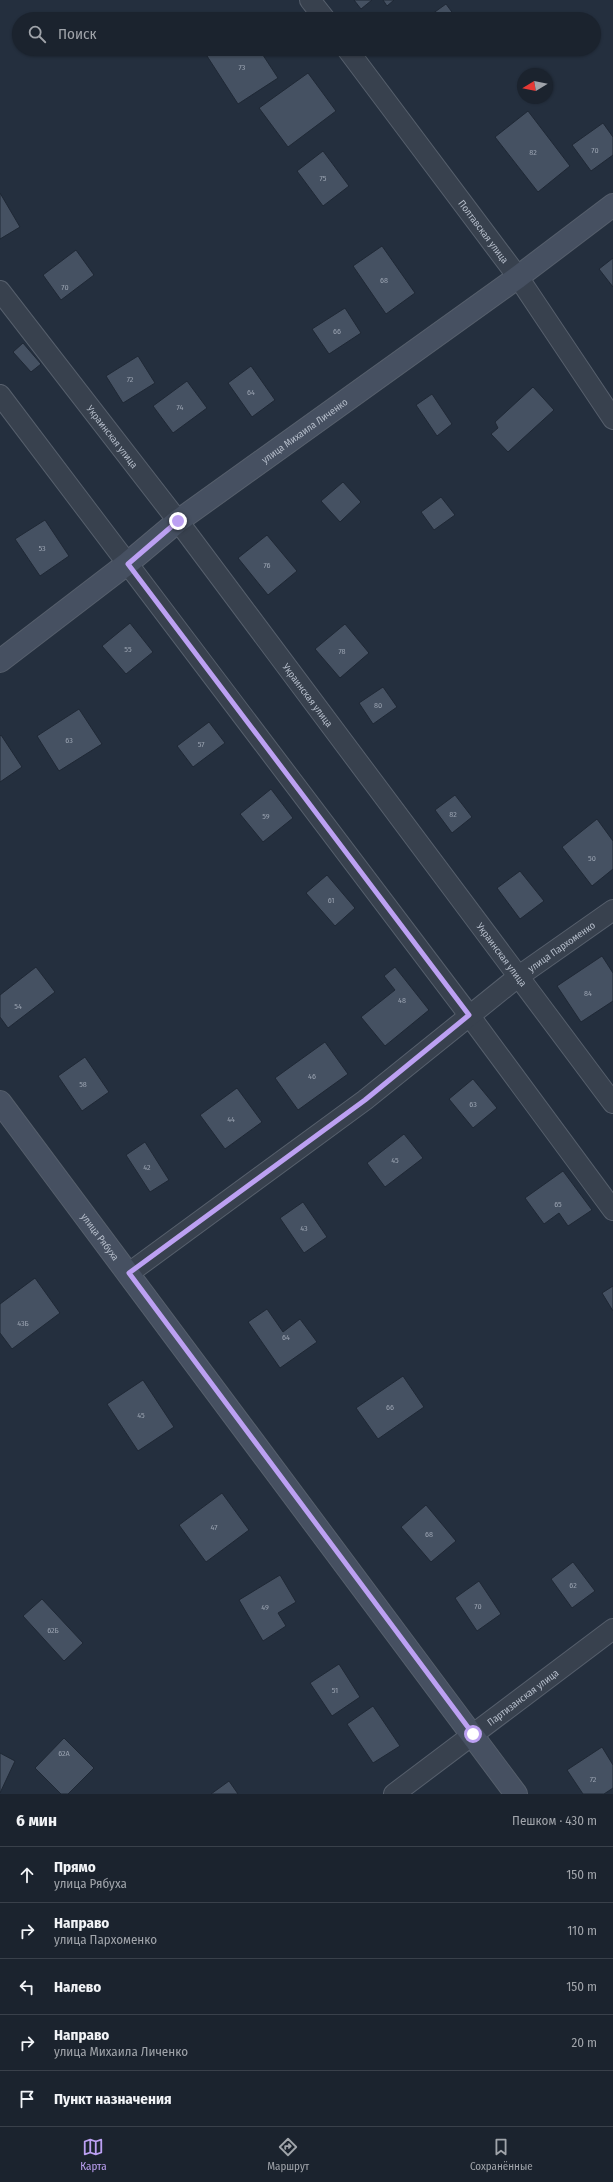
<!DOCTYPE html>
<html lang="ru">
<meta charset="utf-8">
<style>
body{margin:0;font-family:"Fira Sans Condensed",sans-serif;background:#282f3a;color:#f1f3f6}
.compass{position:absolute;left:517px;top:68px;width:36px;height:36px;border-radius:50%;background:#1b232e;box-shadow:0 1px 3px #0004;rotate:260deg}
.stop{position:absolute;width:12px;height:12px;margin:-9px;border:3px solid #bca0f2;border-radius:50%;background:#fff}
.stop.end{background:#bca0f2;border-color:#fff;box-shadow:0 1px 4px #0008}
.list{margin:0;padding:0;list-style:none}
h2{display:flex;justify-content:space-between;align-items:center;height:52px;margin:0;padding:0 16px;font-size:17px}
h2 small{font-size:13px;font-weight:400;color:#a0a4aa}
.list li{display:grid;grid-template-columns:26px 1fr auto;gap:12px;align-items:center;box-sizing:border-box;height:56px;padding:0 16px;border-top:1px solid #39404a}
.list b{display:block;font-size:15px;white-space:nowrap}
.list p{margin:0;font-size:13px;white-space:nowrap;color:#a0a4aa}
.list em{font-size:13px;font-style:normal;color:#a0a4aa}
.icon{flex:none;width:22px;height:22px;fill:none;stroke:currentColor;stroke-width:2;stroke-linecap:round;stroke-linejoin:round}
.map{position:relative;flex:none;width:613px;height:1794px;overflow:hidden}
.search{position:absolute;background:#1b232e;box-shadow:0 1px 3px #0004;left:12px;right:12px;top:12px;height:44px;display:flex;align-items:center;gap:10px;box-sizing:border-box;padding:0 14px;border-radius:22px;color:#a0a4aa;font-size:15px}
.sheet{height:332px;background:#1b232e}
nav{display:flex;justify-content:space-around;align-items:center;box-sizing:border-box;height:56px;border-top:1px solid #39404a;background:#1b232e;font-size:11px;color:#a0a4aa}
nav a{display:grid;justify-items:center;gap:2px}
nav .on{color:#bca0f2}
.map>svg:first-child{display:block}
</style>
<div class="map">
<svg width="613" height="1794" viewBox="0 0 613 1794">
<rect width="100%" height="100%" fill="#242f3e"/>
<path fill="#455162" stroke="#1f2835" d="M354,0h18l-11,9z
M383,0h11l-7,6z
M446,4l11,15h-32z
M218,49h41l19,29 -40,26 -31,-48z
M308,73l28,38 -48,36 -29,-39z
M528,111l42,55 -32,26 -43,-55z
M603,123l10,14v18l-22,16 -19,-26z
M323,151l26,35 -26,20 -26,-35z
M0,193l20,34 -20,12z
M382,246l33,47 -29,21 -33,-48z
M76,250l18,25 -33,25 -18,-25z
M613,258v29l-14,-18z
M345,308l16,25 -32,21 -17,-25z
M23,343l18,21 -10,8 -18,-20z
M138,356l17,27 -32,20 -17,-27z
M251,366l24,34 -23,17 -24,-34z
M187,381l20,27 -34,25 -20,-27z
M533,387l21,23 -46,42 -17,-18 7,-6 -3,-6z
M432,394l20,30 -15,12 -21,-31z
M343,482l18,20 -21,20 -19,-21z
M441,497l14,18 -21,15 -13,-18z
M45,520l24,36 -29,20 -25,-37z
M267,535l30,36 -29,24 -30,-37z
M130,623l23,29 -27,22 -24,-28z
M345,624l24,29 -29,25 -25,-29z
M383,687l14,20 -24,17 -14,-21z
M79,709l23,35 -43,27 -22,-35z
M209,722l16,21 -32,24 -16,-21z
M1,735l21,32 -22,15v-46z
M271,789l22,29 -30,24 -23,-28z
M455,795l17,22 -20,16 -17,-23z
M597,819l16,22v28l-21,17 -30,-39z
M520,871l24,30 -24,18 -23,-31z
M327,875l28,33 -20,18 -29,-33z
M602,956l11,17v28l-32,21 -24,-36z
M36,967l19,25 -47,36 -8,-11v-22z
M395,967l34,43 -44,36 -24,-29 34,-27 -11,-14z
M325,1042l23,32 -50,36 -23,-32z
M85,1057l24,35 -27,19 -24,-35z
M473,1079l24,29 -24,20 -24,-29z
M237,1088l25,34 -37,27 -25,-34z
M404,1134l19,24 -38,29 -18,-24z
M145,1142l24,38 -19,12 -24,-37z
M563,1171l29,39 -24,16 -9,-13 -15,11 -19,-26z
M303,1202l24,35 -23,16 -24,-35z
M35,1278l25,35 -48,36 -12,-16v-29z
M613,1286v25l-11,-18z
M267,1309l16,23 17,-13 17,23 -37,26 -32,-46z
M403,1376l21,31 -46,32 -22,-31z
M143,1380l31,47 -36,24 -31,-47z
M222,1493l27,37 -43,32 -27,-37z
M426,1505l30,36 -25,21 -30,-35z
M573,1562l22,29 -23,17 -21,-29z
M280,1575l16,27 -18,11 8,13 -23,15 -24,-41z
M479,1581l22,33 -24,17 -22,-33z
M42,1599l41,44 -19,18 -41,-45z
M339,1664l21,33 -28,19 -22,-33z
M373,1706l27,40 -27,17 -26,-39z
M64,1738l30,30 -26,26h-7l-26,-26z
M602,1747l11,18v23l-9,6h-21l-16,-24z
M0,1753l15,8 -15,32z
M229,1781l9,13h-27z"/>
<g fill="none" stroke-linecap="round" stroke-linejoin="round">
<defs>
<g id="street">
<path d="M310,0l15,19"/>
<path id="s1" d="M347,49l171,228 95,142"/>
<path id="s2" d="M0,291l178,230 435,582"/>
<path d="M0,395l469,620 144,195"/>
<path id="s3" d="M129,1273l236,-173 154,-124 94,-66"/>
<path id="s4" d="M394,1794l219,-165"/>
</g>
<g id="secondary">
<path id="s5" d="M0,661l128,-98 50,-42 340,-244 95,-72"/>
<path id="s6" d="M0,1102l516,692"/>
</g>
</defs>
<use href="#street" stroke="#565f6c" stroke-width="22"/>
<use href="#secondary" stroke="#565f6c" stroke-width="24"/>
<use href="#street" stroke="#38414e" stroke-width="20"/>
<use href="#secondary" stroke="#465061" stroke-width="22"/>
</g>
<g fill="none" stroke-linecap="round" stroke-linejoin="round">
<path stroke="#bca0f2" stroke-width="5" d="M178,521l-50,43 341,451 -104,85 -236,173 344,461"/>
</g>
<g text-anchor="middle" stroke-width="3" stroke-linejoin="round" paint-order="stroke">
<g font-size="8" fill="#98a1af">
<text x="242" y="70">73</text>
<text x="595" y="153">70</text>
<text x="533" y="155">82</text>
<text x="323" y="181">75</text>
<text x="384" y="283">68</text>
<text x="65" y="290">70</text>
<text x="337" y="334">66</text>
<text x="130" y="382">72</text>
<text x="251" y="395">64</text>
<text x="180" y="410">74</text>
<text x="42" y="551">53</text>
<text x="267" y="568">76</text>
<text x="128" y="652">55</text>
<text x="342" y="654">78</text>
<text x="378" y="708">80</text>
<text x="69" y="743">63</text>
<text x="201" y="747">57</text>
<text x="453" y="817">82</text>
<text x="266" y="819">59</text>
<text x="592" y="861">50</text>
<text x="331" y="903">61</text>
<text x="588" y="996">84</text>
<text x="402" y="1003">48</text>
<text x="18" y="1009">54</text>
<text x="312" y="1079">46</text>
<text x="83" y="1087">58</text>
<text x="473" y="1107">63</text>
<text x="231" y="1122">44</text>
<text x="395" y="1163">45</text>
<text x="147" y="1170">42</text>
<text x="558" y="1207">65</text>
<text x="304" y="1231">43</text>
<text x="23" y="1326">43Б</text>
<text x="286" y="1340">64</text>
<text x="390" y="1410">66</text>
<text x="141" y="1418">45</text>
<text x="214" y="1530">47</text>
<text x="429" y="1537">68</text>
<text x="573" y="1588">62</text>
<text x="478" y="1609">70</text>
<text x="265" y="1610">49</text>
<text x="53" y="1633">62Б</text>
<text x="335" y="1693">51</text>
<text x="64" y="1756">62А</text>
<text x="593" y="1782">72</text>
</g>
<g font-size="10" fill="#b4bcc9" stroke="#1d2633">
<text dy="4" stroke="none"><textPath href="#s1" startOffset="228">Полтавская улица</textPath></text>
<text dy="4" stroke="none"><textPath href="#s5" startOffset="382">улица Михаила Личенко</textPath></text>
<text dy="4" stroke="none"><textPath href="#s2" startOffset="184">Украинская улица</textPath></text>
<text dy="4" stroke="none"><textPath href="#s2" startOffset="508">Украинская улица</textPath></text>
<text dy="4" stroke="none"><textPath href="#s3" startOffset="542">улица Пархоменко</textPath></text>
<text dy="4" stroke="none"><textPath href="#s2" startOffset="832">Украинская улица</textPath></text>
<text dy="4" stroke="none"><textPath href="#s6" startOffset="168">улица Рябуха</textPath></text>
<text dy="4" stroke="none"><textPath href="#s4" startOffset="161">Партизанская улица</textPath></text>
</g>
</g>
</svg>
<svg class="compass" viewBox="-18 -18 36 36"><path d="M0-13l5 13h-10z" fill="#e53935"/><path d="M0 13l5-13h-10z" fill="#a0a4aa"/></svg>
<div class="stop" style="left:473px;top:1734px"></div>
<div class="stop end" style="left:178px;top:521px"></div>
<div class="search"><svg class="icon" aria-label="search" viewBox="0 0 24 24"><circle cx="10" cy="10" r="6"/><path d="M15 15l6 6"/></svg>Поиск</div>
</div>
<section class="sheet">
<h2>6 мин<small>Пешком · 430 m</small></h2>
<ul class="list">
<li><svg class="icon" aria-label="ahead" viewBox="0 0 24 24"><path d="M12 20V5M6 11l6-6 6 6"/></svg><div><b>Прямо</b><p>улица Рябуха</p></div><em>150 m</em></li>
<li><svg class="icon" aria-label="right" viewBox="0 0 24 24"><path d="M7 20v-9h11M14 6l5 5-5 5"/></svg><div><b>Направо</b><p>улица Пархоменко</p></div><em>110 m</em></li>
<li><svg class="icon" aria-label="left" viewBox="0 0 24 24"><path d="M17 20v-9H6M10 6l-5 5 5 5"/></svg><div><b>Налево</b></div><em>150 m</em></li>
<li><svg class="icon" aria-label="right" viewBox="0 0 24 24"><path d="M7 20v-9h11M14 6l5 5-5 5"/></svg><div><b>Направо</b><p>улица Михаила Личенко</p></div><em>20 m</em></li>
<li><svg class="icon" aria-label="arrive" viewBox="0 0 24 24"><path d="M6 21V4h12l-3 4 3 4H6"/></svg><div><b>Пункт назначения</b></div></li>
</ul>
</section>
<nav>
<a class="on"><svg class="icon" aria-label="map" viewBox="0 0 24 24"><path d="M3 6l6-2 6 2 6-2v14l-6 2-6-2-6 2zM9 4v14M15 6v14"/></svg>Карта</a>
<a><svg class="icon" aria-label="directions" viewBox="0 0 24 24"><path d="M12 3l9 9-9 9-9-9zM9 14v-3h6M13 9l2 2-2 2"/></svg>Маршрут</a>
<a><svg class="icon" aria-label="saved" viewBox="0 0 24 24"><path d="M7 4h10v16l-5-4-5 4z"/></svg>Сохранённые</a>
</nav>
